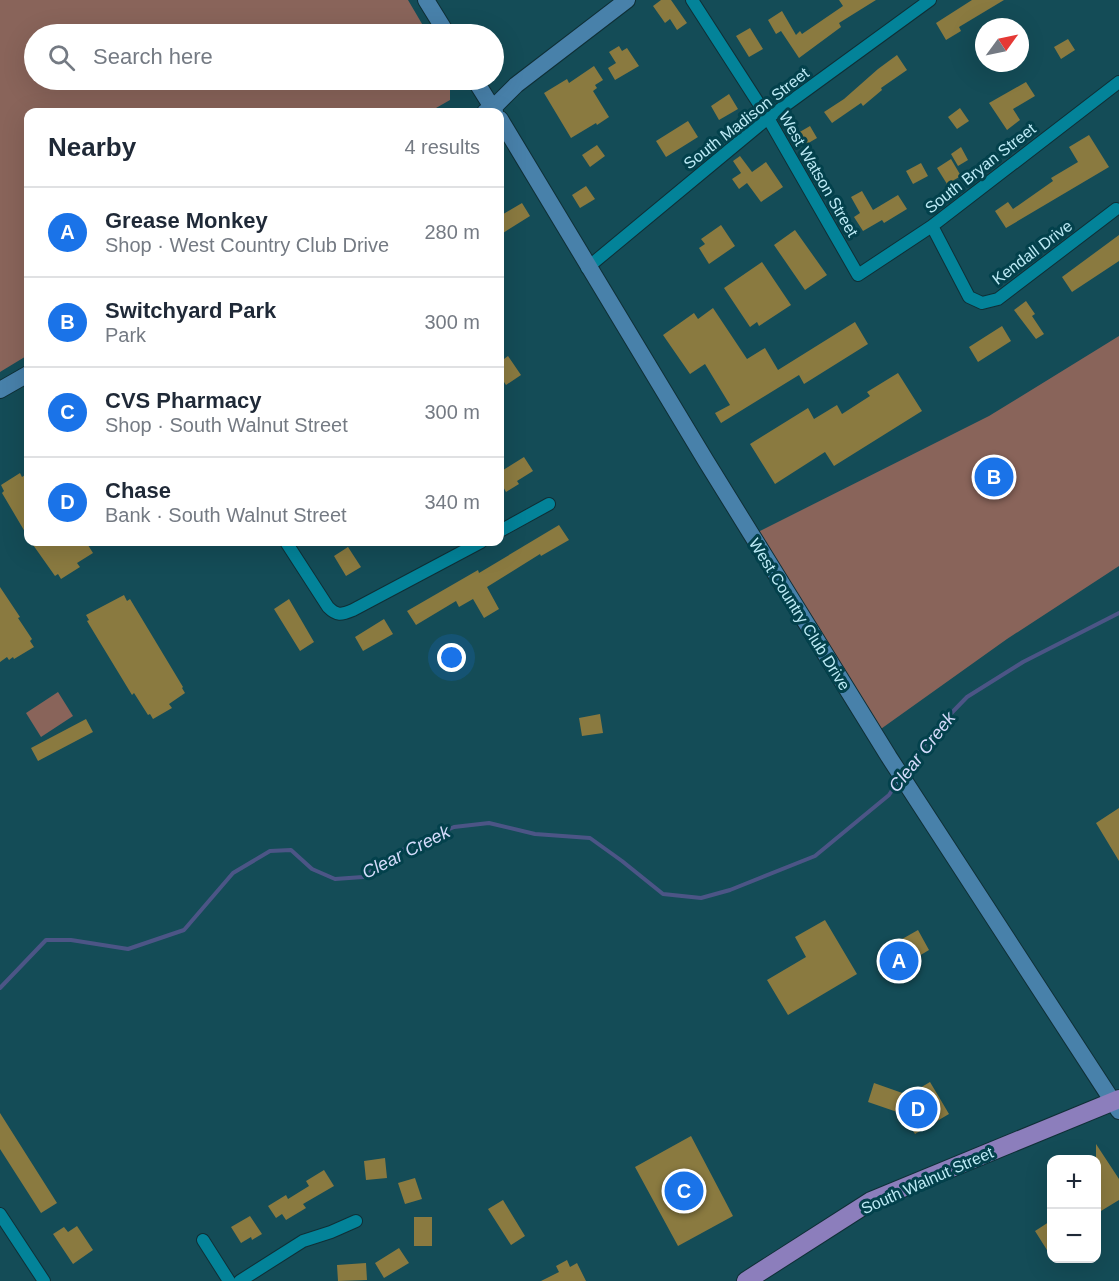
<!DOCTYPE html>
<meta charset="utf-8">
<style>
body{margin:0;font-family:Arial,sans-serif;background:#f2f2f3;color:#1f2937}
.controls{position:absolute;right:18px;bottom:18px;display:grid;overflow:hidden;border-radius:12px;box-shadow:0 6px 24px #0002}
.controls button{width:54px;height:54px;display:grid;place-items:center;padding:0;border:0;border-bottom:2px solid #e0e1e3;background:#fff;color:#1f2937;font:30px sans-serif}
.compass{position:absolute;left:975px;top:18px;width:54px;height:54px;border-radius:50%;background:#fff;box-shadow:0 6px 24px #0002;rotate:57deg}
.you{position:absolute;left:452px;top:658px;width:21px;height:21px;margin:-15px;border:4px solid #fff;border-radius:50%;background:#1a73e8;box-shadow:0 0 0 9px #1a73e833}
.badge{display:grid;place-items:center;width:39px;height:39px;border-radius:50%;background:#1a73e8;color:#fff;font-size:20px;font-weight:700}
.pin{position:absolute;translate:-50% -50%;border:3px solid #fff;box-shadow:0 2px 6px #0006}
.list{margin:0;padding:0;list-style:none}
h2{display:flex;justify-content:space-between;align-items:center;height:78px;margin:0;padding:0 24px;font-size:26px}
h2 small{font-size:20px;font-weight:400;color:#747a83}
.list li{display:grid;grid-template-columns:39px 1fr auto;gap:18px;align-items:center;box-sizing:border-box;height:90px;padding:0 24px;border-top:2px solid #e0e1e3}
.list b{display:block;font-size:22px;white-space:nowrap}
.list p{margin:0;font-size:20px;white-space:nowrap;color:#747a83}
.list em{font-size:20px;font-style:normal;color:#747a83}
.icon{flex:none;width:33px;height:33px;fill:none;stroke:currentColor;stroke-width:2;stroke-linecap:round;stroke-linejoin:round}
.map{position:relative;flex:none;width:1119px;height:1281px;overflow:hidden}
.search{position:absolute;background:#fff;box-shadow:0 6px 24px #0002;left:24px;top:24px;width:480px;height:66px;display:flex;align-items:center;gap:15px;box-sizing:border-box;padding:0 21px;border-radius:33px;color:#747a83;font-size:22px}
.panel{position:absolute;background:#fff;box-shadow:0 6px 24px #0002;left:24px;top:108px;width:480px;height:438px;border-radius:12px}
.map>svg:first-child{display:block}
</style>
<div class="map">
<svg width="1119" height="1281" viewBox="0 0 1119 1281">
<rect width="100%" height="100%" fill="#144c57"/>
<path fill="#89645a" d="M0,0h408l20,34h-394v46h416v20l-21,12h-401v243l-28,17z
M1119,336v230l-112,73 -129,92 -130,-194 241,-121z
M58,692l15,24 -32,21 -15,-24z"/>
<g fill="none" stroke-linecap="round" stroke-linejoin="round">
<path stroke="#4c5586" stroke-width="4" d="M904,773l29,-41 34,-35 56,-35 96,-49
M0,988l46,-48h25l57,9 56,-19 49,-57 37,-22 21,-1 21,19 23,10 28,-2 46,-31 45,-19 35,-4 46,11 55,4 32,23 41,33 38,4 29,-8 85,-34 74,-61 9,-14"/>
</g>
<path fill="#8a7a40" d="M661,0h10l16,23 -10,7 -7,-11 -5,4 -12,-17z
M839,0h37l-37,23 2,4 -42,31 -18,-27 -5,3 -8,-14 14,-9 14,24 4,-4 2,3 41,-28z
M972,0h32l-45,27 2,4 -15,9 -10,-17z
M750,28l13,21 -14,8 -13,-21z
M1068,39l7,11 -14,9 -7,-12z
M619,46l3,5 5,-3 12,18 -24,14 -7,-12 8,-5 -7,-11z
M897,55l10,15 -26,18 1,2 -19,16 -2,-3 -29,20 -8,-11 20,-13 34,-30z
M594,66l9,14 -8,5 2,3 -4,3 16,26 -12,8 -1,-2 -25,15 -27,-45 23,-14 2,4z
M1026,82l9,14 -22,13 7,11 -13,10 -18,-27z
M729,94l9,15 -19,11 -8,-14z
M960,108l9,13 -12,8 -9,-12z
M688,121l10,16 -32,20 -10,-16z
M810,126l7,12 -12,7 -7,-12z
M1089,135l20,32 -103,61 -11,-17 13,-9 5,7 40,-28 -2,-3 27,-16 -9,-15z
M597,145l8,11 -15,11 -8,-12z
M961,147l7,13 -10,6 -7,-12z
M740,156l12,16 14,-10 17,25 -22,15 -14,-19 -8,6 -7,-10 9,-6 -8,-12z
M951,159l10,17 -14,8 -10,-16z
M921,163l7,13 -15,8 -7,-13z
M586,186l9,13 -15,9 -8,-13z
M862,191l11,19 25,-15 9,14 -23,14 -2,-3 -19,11 -9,-14 6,-4 -9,-16z
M522,203l8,13 -27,17 -3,-6v-11z
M721,225l14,21 -26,18 -10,-16 6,-4 -4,-5z
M795,230l32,45 -22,15 -31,-45z
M1119,235v26l-47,31 -10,-15z
M762,262l29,43 -32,21 -2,-4 -7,5 -26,-39z
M1026,301l9,13 -3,2 12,18 -8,5 -22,-29z
M713,308l34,51 18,-11 13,22 77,-48 13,22 -64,40 -5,-9 -78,48 -6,-10 15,-8 -25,-41 -15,10 -27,-39 31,-22 4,6z
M1002,326l9,15 -33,21 -9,-15z
M508,356l13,19 -15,10 -6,-9v-14z
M898,373l24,38 -88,55 -9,-14 -50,32 -25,-40 58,-36 6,11 23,-14 5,9 28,-18 -3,-4z
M524,457l9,14 -16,10 2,3 -13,8 -6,-11v-9z
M20,473l2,4 6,-4v64l-26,-44 2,-2 -3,-6z
M559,525l10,15 -28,16 -1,-2 -53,33 12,22 -15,9 -11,-19 -14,8 -3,-6 -40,24 -9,-14 71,-41 1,3z
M31,542h55l7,11 -16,10 3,4 -19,12 -3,-5 -3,2z
M348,547l13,20 -15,9 -12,-20z
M0,587l20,30 -2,1 14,21 -2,2 4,6 -20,12 -1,-2 -4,3 -2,-3 -7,5z
M124,595l3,6 3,-2 53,88 -1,1 3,5 -16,11 3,4 -19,11 -3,-5 -2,1 -14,-22 -2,2 -45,-74 2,-1 -3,-5z
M289,599l25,43 -14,9 -26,-42z
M384,619l9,15 -30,17 -8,-14z
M600,714l3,19 -21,3 -3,-18z
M86,719l7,13 -55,29 -7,-13z
M1119,808v53l-23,-38z
M825,920l32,54 -69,41 -21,-35 39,-23 -11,-20z
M918,930l11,20 -35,21 -13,-20z
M930,1082l19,32 -34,20 -12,-20 -35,-12 6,-19 34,12z
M0,1113l57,90 -16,10 -41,-64z
M691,1136l42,80 -55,30 -43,-79z
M1096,1144l23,35v21l-23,14v-30l5,-3 -5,-6z
M385,1158l2,20 -21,2 -2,-19z
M324,1170l10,16 -31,18 3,4 -20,12 -4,-6 -6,4 -8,-12 18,-11 2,4 21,-13 -3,-5z
M415,1178l7,21 -17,5 -7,-21z
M503,1200l22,36 -14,9 -23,-36z
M250,1216l12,18 -10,6 -1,-3 -10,6 -10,-16z
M414,1217h18v29h-18z
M1052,1220v38l-17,-27z
M77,1226l16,24 -20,14 -20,-30 11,-7 4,5z
M399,1248l10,15 -25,15 -9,-15z
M567,1260l3,7 7,-4 9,18h-45l18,-9 -3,-6z
M366,1263l1,17 -29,1 -1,-16z"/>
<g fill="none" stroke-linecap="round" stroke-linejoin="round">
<defs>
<path id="street" d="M692,0l76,118 90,157 74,-49 187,-144
M932,226l37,71 13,6 16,-4 118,-90
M587,268l181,-150 162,-118
M500,531l49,-27
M286,542l42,65c9,9 13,8 25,3l128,-68
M0,1214l44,67
M203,1240l26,41
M240,1281l63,-40 28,-9 25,-11"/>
<path id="secondary" d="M426,0l21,34
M475,80l20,32
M485,112l8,-4 23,-23 111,-85
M500,119l206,342 183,296 230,354
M0,390l28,-16"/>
<path id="primary" d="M746,1281l125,-80 248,-102"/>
</defs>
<use href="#street" stroke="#0f2f36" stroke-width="14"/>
<use href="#secondary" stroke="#0f2f36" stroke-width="18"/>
<use href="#primary" stroke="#0f2f36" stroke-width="20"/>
<use href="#street" stroke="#038399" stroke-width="12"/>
<use href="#secondary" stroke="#4881aa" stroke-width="16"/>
<use href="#primary" stroke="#8c7ebc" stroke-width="18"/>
</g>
<g text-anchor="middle" stroke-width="6" stroke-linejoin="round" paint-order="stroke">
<g font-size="16" fill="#bdebf6" stroke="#03414c">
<text transform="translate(746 118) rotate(-38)" y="6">South Madison Street</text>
<text transform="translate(980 168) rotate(-38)" y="6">South Bryan Street</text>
<text transform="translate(819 174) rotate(60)" y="6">West Watson Street</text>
<text transform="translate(1032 252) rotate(-37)" y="6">Kendall Drive</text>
<text transform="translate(800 614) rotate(58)" y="6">West Country Club Drive</text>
<text transform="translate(927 1180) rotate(-24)" y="6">South Walnut Street</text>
</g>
<g font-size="18" font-style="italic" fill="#d4dbfb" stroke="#03414c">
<text transform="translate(922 752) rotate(-52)" y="6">Clear Creek</text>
<text transform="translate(406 852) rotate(-27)" y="6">Clear Creek</text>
</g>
</g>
</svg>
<div class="controls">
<button>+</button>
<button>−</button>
</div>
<svg class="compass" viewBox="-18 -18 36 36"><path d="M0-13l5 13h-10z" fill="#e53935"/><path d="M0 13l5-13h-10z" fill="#747a83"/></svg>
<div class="you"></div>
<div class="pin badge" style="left:899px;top:961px">A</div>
<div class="pin badge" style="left:994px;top:477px">B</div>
<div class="pin badge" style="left:684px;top:1191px">C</div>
<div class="pin badge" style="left:918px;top:1109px">D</div>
<div class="search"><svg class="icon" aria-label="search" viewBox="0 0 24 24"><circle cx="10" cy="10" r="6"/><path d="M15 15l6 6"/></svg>Search here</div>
<section class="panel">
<h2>Nearby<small>4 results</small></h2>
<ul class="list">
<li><span class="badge">A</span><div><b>Grease Monkey</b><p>Shop · West Country Club Drive</p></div><em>280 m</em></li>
<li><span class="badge">B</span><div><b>Switchyard Park</b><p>Park</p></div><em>300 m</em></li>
<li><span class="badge">C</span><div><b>CVS Pharmacy</b><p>Shop · South Walnut Street</p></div><em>300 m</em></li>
<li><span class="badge">D</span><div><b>Chase</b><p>Bank · South Walnut Street</p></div><em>340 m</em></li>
</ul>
</section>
</div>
